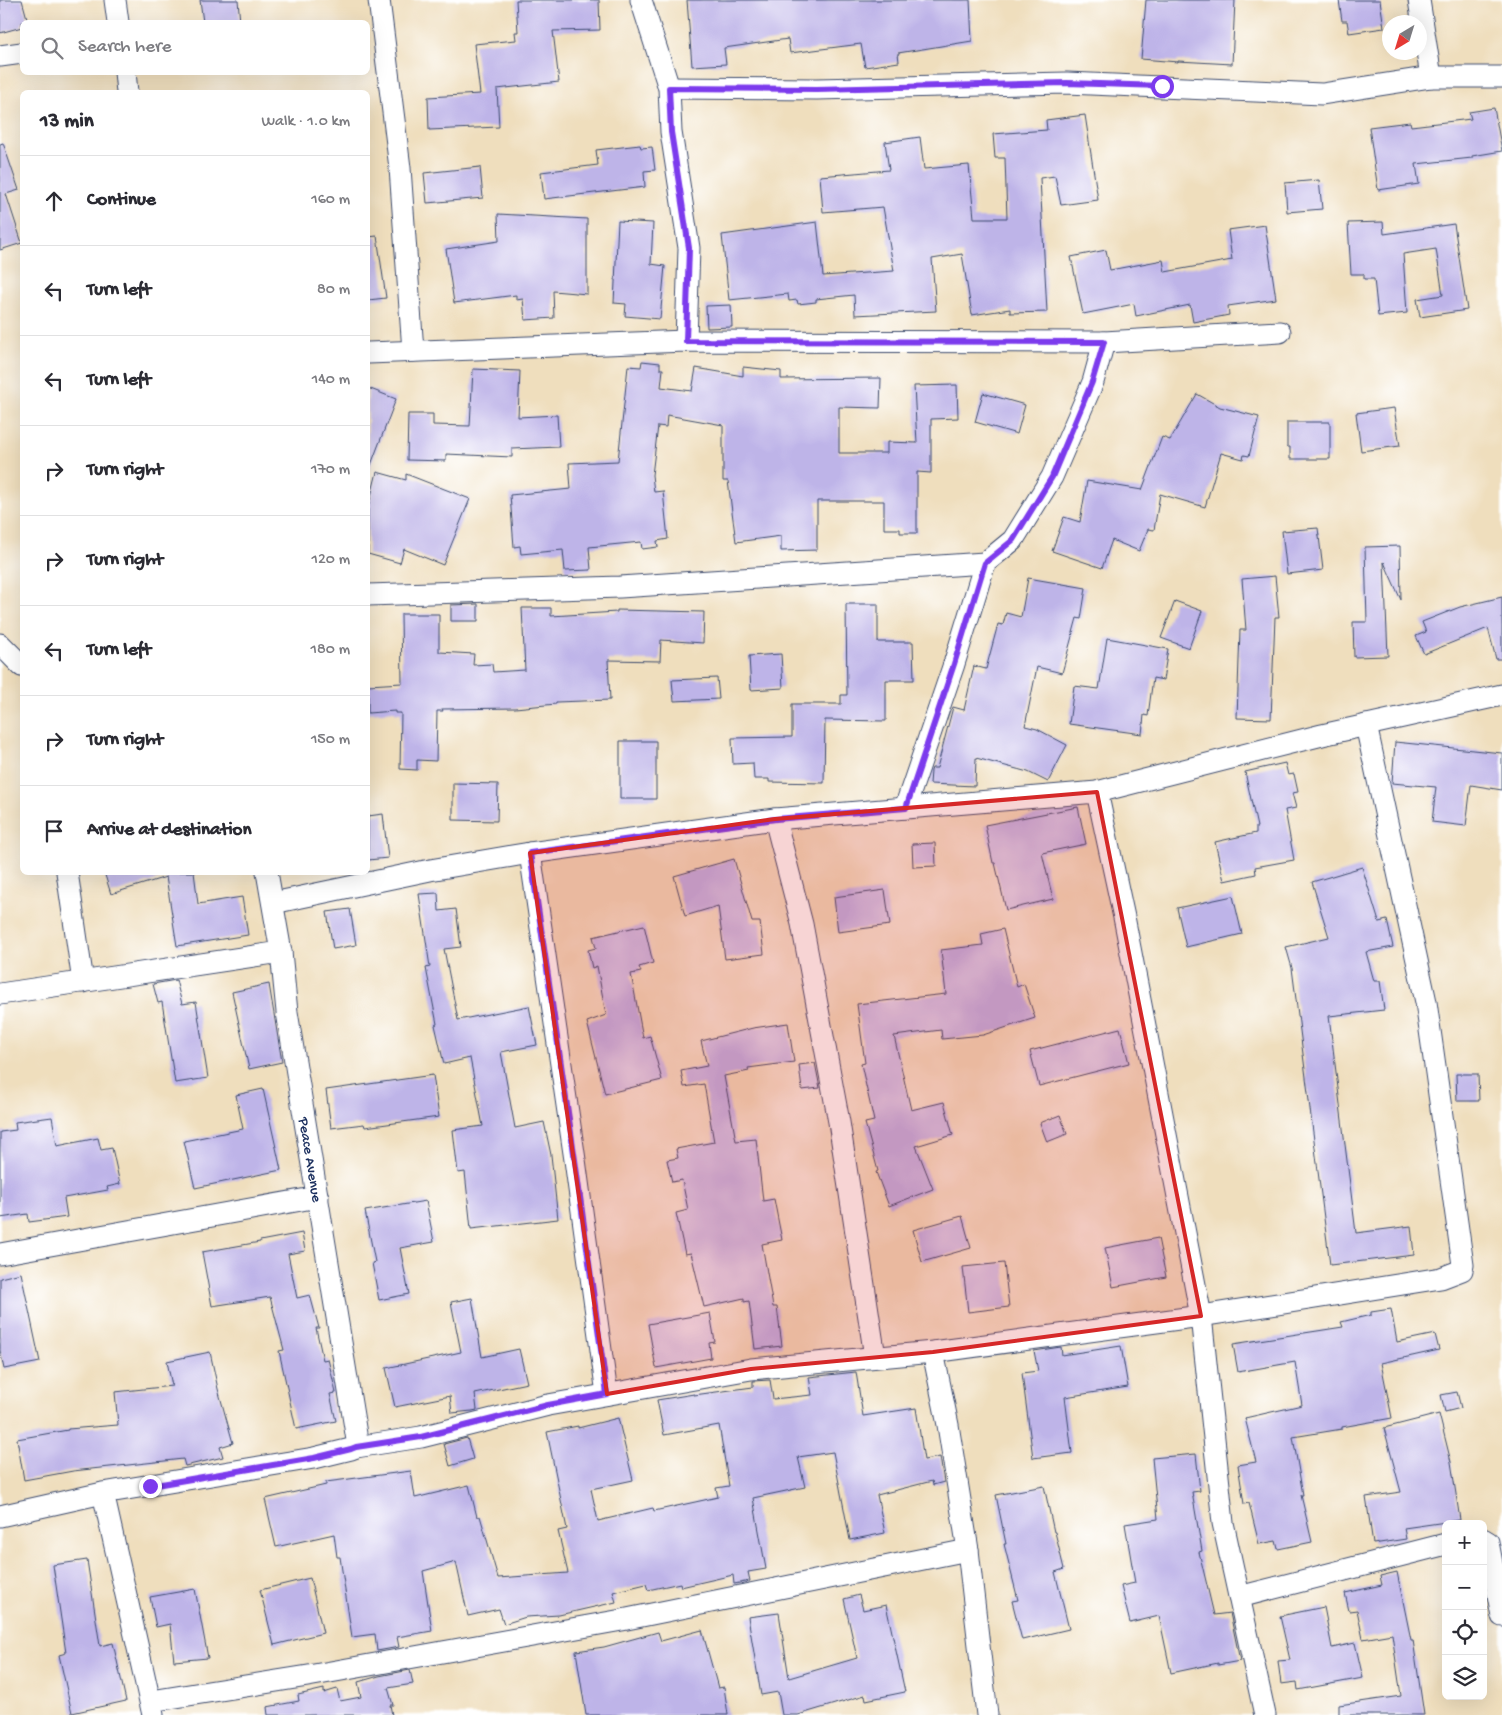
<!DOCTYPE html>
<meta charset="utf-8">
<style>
body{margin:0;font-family:"Gochi Hand",sans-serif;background:#f2f2f3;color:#2b2b33}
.controls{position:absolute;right:15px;bottom:15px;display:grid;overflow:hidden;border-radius:8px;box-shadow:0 5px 20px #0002}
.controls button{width:45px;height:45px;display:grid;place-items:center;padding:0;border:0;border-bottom:1px solid #e1e1e2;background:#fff;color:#2b2b33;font:25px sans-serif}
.compass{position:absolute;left:1382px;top:15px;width:45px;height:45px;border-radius:50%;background:#fff;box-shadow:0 5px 20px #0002;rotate:218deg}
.stop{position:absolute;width:15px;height:15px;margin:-11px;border:4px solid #7c3aed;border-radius:50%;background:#fff}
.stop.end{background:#7c3aed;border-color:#fff;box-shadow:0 1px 5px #0008}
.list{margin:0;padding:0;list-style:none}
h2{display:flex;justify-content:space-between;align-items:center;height:65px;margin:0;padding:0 20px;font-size:21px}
h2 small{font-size:16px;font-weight:400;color:#7c7c81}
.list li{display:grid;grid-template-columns:32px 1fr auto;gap:15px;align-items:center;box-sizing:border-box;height:90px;padding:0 20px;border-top:1px solid #e1e1e2}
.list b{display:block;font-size:19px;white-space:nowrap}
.list em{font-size:16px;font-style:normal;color:#7c7c81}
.icon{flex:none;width:28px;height:28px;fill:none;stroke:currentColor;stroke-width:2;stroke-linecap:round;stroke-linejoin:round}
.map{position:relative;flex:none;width:1502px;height:1715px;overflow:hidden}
.search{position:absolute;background:#fff;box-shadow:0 5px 20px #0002;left:20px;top:20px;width:350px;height:55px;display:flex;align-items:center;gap:12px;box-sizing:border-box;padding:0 18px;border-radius:8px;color:#7c7c81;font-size:19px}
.panel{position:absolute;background:#fff;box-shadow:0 5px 20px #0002;left:20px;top:90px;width:350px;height:785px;border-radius:8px}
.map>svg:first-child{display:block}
</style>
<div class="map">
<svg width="1502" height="1715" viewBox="0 0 1502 1715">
<rect width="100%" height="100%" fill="#fff"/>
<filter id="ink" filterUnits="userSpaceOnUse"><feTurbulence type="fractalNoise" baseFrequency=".02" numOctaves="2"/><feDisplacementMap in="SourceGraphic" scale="10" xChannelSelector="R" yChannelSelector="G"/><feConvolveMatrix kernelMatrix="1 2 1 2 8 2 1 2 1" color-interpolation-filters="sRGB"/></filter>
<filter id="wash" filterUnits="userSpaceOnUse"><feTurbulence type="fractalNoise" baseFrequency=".0096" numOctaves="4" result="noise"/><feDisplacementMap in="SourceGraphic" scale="20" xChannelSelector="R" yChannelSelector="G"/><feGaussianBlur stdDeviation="1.12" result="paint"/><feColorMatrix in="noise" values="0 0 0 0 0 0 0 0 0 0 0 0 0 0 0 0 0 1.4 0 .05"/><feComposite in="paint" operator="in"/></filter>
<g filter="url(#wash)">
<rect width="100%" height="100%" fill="#efdebd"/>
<g id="blocks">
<path fill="#beb4e8" d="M0,0h22l6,22h-6v5l-22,6z
M200,0h38l2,22h-37z
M516,0h83l1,30 -47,1 6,51 -62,7 2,38 -70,3 -1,-33 52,-3 -6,-50 42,-4 -1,-8h3z
M687,0h283l2,41 -74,12 1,9 -34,5 -4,-23 -71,9 -2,-14 -64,9 2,16 -34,2z
M1146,0h89l-3,64 -54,-3v1l-37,-3z
M1339,0h41l4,28 -35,5 -2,-12h-5z
M1494,108l8,43 -30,5v2l-56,6 3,20 -41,6 -9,-63 41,-5 1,4 60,-7 -2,-7z
M1085,115l13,85 -37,5 -6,-29 -15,2 7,134 -37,1v-4l-38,6 -10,-61 -30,5 4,52 -81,4 -1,-20 -38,4v3l-18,2 -1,-4 -8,1 -1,-7 -59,6 -7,-65 95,-13 6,54 71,-5 -11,-64 -60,5 -3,-36 69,-6 -4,-28 35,-5 4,32 45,-4 5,53h33l-2,-60h-10l-2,-24 54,-4 -1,-10z
M3,143l16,47 -13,4 16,49 -22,7v-106z
M640,145l1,3 11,-1 3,23 -11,1 1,16 -101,12 -3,-27 57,-7 -2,-15z
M480,167l3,31 -56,5 -3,-30z
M1319,180l3,29 -35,3 -2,-29z
M498,214l89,5v75l-34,-3 1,27 -29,2 -2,-21 -7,1v-5l-62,8 -8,-54 53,-8z
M618,221l35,2 -2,41 14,2 -5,53 -35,-3 1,-12 -12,-1z
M1383,222l1,12 70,-10 13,86 -47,7 -3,-18 26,-4 -7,-46 -33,5 4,59 -29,3 -4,-37h-10v-5h-13l-3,-51z
M1265,225l11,74 -48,7 1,9 -36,7 -3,-17 -54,11 -2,-12 -51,10 -12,-57 35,-7 4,20 53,-10 2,12 67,-12 -4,-30z
M377,236l9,62 -18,2v-63z
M731,305l1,22 -25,1 -1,-22z
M642,361l18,2v6h3l-2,18 31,4 4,-23 47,8v-9l38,4v8l100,-1 -1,30 -41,-1v46h48v-11l30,1 -3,-57 43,-1 1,33 -27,1v54l-14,-1v61h-17v-4h-16v-28h-67v49l-36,1v-15l-45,6 -8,-61h-5v-56l-56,-10 -1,12 -8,-1 -6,49 2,17 9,-1 5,48 -11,2 1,6 -16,2 -1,-7 -52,5 2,23 -26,1 -2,-21 -42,4 -1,-8 -6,1 -4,-52 61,-6 -2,-26 49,-2 10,-95 13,1z
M473,369l47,2 -2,46 39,-2 2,32 -47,2v8l-66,-3v7l-39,-1 1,-46h25v11l37,1z
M368,388l28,11 -27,71 -1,-1z
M983,393l42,12 -8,29 -42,-12z
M1197,394l23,13 39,10 -10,39 -5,-1 -1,4 -22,-6 -16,54 -45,-13 -6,36 -6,-1 -9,22 -27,-11 -10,28 -50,-17 12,-34 16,5 7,-41 55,9 20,-53 8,3z
M1394,408l6,38 -39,5 -5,-38z
M1287,422h43v37h-40v-12h-3z
M377,472l29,8v-6l64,25 -27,66 -39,-16 -4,14 -32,-9v-46z
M1318,528l5,42 -36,4 -5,-43z
M1400,546l1,54 -17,-38 4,94 -34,1 -1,-35h14l-2,-75z
M1275,576l4,41h-4l-4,102 -34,-1 3,-88h6l-4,-51z
M1028,578l58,10 -5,31 -4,-1 -15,55 -25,-6 -12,59 12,3 30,16 -19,37 -20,-10 -52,-14 -1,28 -45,-2 1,-13 1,-3h5l16,-61 11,3 10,-44 12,3 12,-45 5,1 3,-12 15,4z
M1502,597v62h-6l-8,-31 -64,26 -8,-18 10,-4 -4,-10 38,-15z
M1175,601l27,10 -13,37 -28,-10z
M478,604v17h-27v-16z
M846,604h32v38h35l1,38h-28v41l-61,-1 -1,63 -55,-1v-3h-15l-1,-16 -20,1 -1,-26 60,-1v-33h49v-9h6z
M522,608h29v8l66,-4v-2l87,2 -1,31 -42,-3 -1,21 -52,-1 2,40 -54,2v2l-41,4 -73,1 1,2h-6l-1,50 -19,-1v10l-17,-1 1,-56h-6v-2l-27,2v-28l34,-2 -1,-69h38v38l35,2 -1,11 19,-1 1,8 32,-2z
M1107,638l61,11 -5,31 -10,-2 -5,38 -4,-1 -2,19 -73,-10 5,-38 25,3z
M781,654l2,34 -32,2 -2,-34z
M717,678l2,21 -45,2 -2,-21z
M620,741h36v58h-36z
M1395,742l107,11v37l-31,-5 -5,41 -34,-4 4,-35 -44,-4z
M1285,763l3,12 6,-1 4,18 -6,1 4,15 -11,2 9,50 -39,7 1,7 -32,7 -9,-39 41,-9v-6h1l-12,-55z
M453,783l45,1 -1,37 -44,-1z
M1078,807l8,37 -44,9 11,46 -47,11 -11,-47h-2l-8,-38z
M383,814l5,44 -20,2v-44z
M935,843l1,23 -23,1 -1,-23z
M734,859l18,63h8l4,32 -39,5 -7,-53 -33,10 -11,-40z
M1362,867l17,55 8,-2 6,27 -27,5 8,29h6l4,29 -55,6 27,217 55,-7 3,29 -84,10 -38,-297 -6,-21 43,-10 -17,-55z
M104,872h90l4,32 44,-7 6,38 -71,11 -11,-69 -55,17z
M885,890l5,35 -52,7 -4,-35z
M438,893l1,18 17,-2 5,38 -17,2 14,71 71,-14 8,39 -36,7 14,76 29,-6 7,33 7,64 -87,10 -6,-57 -7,1 -5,-43 30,-4 -13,-68 -26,6 -9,-39 2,-1 -11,-56 4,-1 -11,-73z
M1233,896l9,38 -56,13 -9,-39z
M350,909l6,36 -23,4 -6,-37z
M644,925l9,38 -14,4 2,5 -10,2 12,64 7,-2 12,44 -57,14 -18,-72 19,-7 -9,-49 -5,2 -4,-18 8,-2 -3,-11z
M1003,929l14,58 7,-3 11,34 -52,17 -41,4 -1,-9 -47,6 17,74 33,-8 9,33 -37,11 17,43 -44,17 -13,-34 2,-1 -13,-48 9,-2 -13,-57 4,-1 -8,-59 89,-10 -5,-44 42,-5 -2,-11z
M176,980l6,24 14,-2 12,76 -33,5 -13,-81 -4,1 -5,-19z
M269,984l13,78 -33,7 -17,-77z
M788,1023l6,39 -46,6 1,3 -25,5 12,65 20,-2 7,62 11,-2 8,41 -20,4 11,63h4l5,39 -27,3 -6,-48 -5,1v-4l-40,9 -13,-54 -6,1 -9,-41 12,-3 -6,-30 -10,2 -5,-22 11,-2 -2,-9 38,-7 -10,-58 -20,3 -3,-16 26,-5 -6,-25 52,-13z
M1120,1028l9,35 -90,23 -9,-35z
M815,1063l5,25 -18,2 -3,-25z
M1456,1074h22l1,27h-22z
M433,1075l6,42 -74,10 -1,-3 -33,4 -5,-38z
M263,1089l18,81 -86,18 -11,-47 59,-12 -7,-34z
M1060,1115l7,19 -20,8 -7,-19z
M52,1117l5,29 41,-8 3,12 11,-2 8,36 -13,3 1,3 -44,8 3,19 -38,5 -1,-8 -28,4v-86l16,-2 -1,-8z
M426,1201l8,41 -34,6 9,46 -30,6 -7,-37 3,-1 -10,-51z
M962,1216l9,32 -49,14 -9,-32z
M302,1233l3,18 -17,3 9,44 13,-3 9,33h-3l7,32 5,-1 8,34 -6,1 6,27 -40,8 -17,-78 5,-1 -14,-53 -58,9 -10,-54 58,-10v-1z
M1158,1238l8,39 -53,10 -8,-39z
M1004,1263l5,44 -41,5 -5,-45z
M21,1273l19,89 -36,7 -4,-19v-72z
M472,1298l10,59 37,-8 8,34 -52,11 2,16 -5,1 -20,2 -2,-17 -55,11 -9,-39 75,-16 -10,-50z
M1391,1309l6,33 38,-8 4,16 -58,13 11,55 -50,9v2l-49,8 10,58h-2l11,47 -34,7 -2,-8 -17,3 -10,-41 -5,1 -6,-39 18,-3 -11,-44 57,-13 -7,-43 -57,10 -5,-28 110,-17 -2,-5 30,-7v-3z
M710,1313l5,29 -6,1 2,15 -55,10 -8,-44z
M1121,1346l7,41 -63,10 7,56 -39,5 -11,-85 16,-2 -4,-20 27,-4 1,8z
M210,1352l8,37 15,54 -13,4 3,10 -38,9 -2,-7 -110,12 -49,9 -7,-41 51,-9v-1l50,-4 -3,-33 57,-6 -5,-25z
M856,1372l7,44 53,-8 8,52 16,-3 4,25 -11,3 -1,-4 -55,14 8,38 -35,7 -17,-88 -35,5 7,30 -52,11 13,71 -18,3 2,9 -16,3 -1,-9 -52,12 -1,-4 -32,7 -2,-6 -33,8 3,10 -57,13 -33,2 -22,7 -5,-15 -31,7 -12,-54 -33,9 9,60 -35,6 2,10 -22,4 -2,-17 -23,3 -12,-80h-3l-3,-23 -58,13 -11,-48 61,-14v-3l85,-11 4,27 54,-13 8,32 3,-1 18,62 70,-5 -10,-42 9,-2 -20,-97 31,-6v2l40,-10 15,62 -42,9 7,32 55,-13 1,3 64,-14 -2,-9 13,-2 -10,-61 -55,10 -7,-35 37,-6v1l59,-8v-6l17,-1 3,19 39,-4 -3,-18z
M1457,1392l4,16 -16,4 -4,-17z
M1439,1414l12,48 9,58 -56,8 2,11 -33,5 -7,-47 35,-5 -17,-64z
M467,1438l6,21 -23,7 -6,-22z
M1196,1454l4,37 -8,1 10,59 -3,1 15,63 16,-2 10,48 -22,4v-2l-47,10 -12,-57 -29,7 -9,-37 14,-3 -10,-59 33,-5 -6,-61z
M1044,1486l10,46h1l9,37 -9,3 14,57 -47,11 -10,-39 6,-1 -14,-56h2l-10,-49z
M87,1560l13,86 13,-3 13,58 -54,12 -13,-58 7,-2 -13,-88z
M1397,1572l14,68h2l11,75h-85v-10l62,-9 -9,-62 -29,5 -6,-29 -8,1 -4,-18 37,-8 -2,-9z
M310,1578l13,55 -49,12 -14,-55z
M195,1589l13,69 -34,3 -4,-37 -14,3 -6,-30z
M859,1595l4,15 23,-5 19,87 -39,8 -1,-5 -67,20h-16l-4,-23 -17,3 -13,-78 31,-4 10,65 68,-20 -13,-59z
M1324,1607l8,41 23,-5 8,35 -65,12 -1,-8 -16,2 -3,-23 12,-1 -10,-44z
M702,1630l16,58 6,-1 4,28h-142l-10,-64 28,-4 54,-15 3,9z
M410,1670l3,14 -25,4 5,17h-3l2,10h-124l-1,-8 32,-6 -1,-6 26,-6v4l13,-4 3,12 21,-4 -3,-15 21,-6z"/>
</g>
</g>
<g filter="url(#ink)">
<use href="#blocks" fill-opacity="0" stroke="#3b496c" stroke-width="1"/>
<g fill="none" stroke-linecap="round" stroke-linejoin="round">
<defs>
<g id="minor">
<path d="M115,0l3,22"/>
<path d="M379,0l21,168 13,183"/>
<path d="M641,0l28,88 2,44 18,116 -3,93"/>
<path d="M1419,0l12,77"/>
<path d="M0,56l22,-3"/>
<path d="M125,72l2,20"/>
<path d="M669,88l148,1 250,-6 255,11 109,-17h71"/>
<path d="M368,353l318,-12 418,1 176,-10"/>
<path d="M368,595l252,-8 365,-24"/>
<path d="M0,644l22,22"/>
<path d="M1097,792l28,130 76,394 22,207 42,192"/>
<path d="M905,808l49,-144 31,-101 28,-23 39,-63 41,-95 11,-40"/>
<path d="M775,819l27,105 37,198 36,235"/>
<path d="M530,853l45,307 32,234"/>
<path d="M67,872l16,110"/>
<path id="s1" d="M267,872l14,80 6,60 70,428 -1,7"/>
<path d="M273,903l157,-33 100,-17 245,-34 322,-27 225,-57 180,-40"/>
<path d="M0,994l281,-42"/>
<path d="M0,1254l318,-57"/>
<path d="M933,1352l15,73 20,125 19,165"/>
<path d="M103,1493l50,222"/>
<path d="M0,1516l103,-23 211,-35 37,-9 5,-2 65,-10 127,-32 203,-36 182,-17 268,-36 240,-38 21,-8 1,-5 -37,-263 -60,-277"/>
<path d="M1483,1539l5,3 14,74"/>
<path d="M1239,1597l207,-53"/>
<path d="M151,1701l157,-25 314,-56 346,-70"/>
</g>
</defs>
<use href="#minor" stroke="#3b496c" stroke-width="23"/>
<use href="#minor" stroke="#fff" stroke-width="21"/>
</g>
</g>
<g fill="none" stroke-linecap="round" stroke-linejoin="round" filter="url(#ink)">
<path stroke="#7c3aed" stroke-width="6" d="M150,1486l164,-28 37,-9 5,-2 65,-10 127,-32 59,-11 -32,-234 -45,-307 246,-34 130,-11 48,-144 31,-101 28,-23 39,-63 40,-95 12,-40 -418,-1 3,-93 -18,-116 -2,-44 148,1 250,-6 95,3"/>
</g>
<path fill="#d62828" fill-opacity="0.2" stroke="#d62828" stroke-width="4" stroke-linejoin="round" d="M1097,792l104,524 -268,36 -182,17 -144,25 -77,-541 245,-34z"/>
<g text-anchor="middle" stroke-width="4.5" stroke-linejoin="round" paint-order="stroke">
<g font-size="15" fill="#1b2f5e" stroke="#fff">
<text dy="5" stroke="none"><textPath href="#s1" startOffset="291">Peace Avenue</textPath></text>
</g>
</g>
</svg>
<div class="controls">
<button>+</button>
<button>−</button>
<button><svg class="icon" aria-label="locate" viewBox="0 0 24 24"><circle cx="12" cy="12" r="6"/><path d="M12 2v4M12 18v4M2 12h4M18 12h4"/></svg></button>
<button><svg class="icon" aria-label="layers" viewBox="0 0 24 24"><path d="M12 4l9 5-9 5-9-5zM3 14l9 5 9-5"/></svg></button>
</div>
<svg class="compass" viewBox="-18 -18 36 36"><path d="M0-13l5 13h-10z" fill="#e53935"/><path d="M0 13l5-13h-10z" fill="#7c7c81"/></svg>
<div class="stop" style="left:1162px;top:86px"></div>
<div class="stop end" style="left:150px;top:1486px"></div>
<div class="search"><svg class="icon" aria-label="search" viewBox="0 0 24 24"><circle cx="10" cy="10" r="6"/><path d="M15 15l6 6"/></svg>Search here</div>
<section class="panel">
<h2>13 min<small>Walk · 1.0 km</small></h2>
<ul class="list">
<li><svg class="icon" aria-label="ahead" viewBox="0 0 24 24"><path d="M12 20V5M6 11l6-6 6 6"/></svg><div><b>Continue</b></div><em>160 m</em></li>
<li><svg class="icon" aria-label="left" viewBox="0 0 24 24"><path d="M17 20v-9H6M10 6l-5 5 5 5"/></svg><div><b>Turn left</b></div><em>80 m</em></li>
<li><svg class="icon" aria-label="left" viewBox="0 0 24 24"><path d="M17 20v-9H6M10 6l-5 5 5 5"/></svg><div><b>Turn left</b></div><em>140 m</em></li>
<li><svg class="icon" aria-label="right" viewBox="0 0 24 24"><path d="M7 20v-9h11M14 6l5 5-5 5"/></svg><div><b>Turn right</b></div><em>170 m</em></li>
<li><svg class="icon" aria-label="right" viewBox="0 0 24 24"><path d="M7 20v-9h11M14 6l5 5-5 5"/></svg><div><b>Turn right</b></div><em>120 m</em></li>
<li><svg class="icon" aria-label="left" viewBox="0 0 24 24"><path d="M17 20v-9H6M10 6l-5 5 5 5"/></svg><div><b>Turn left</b></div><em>180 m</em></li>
<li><svg class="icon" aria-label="right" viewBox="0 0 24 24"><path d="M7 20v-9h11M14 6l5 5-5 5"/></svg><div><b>Turn right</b></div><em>150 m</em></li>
<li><svg class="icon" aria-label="arrive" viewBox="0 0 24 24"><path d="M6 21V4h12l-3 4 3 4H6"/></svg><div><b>Arrive at destination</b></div></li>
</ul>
</section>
</div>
